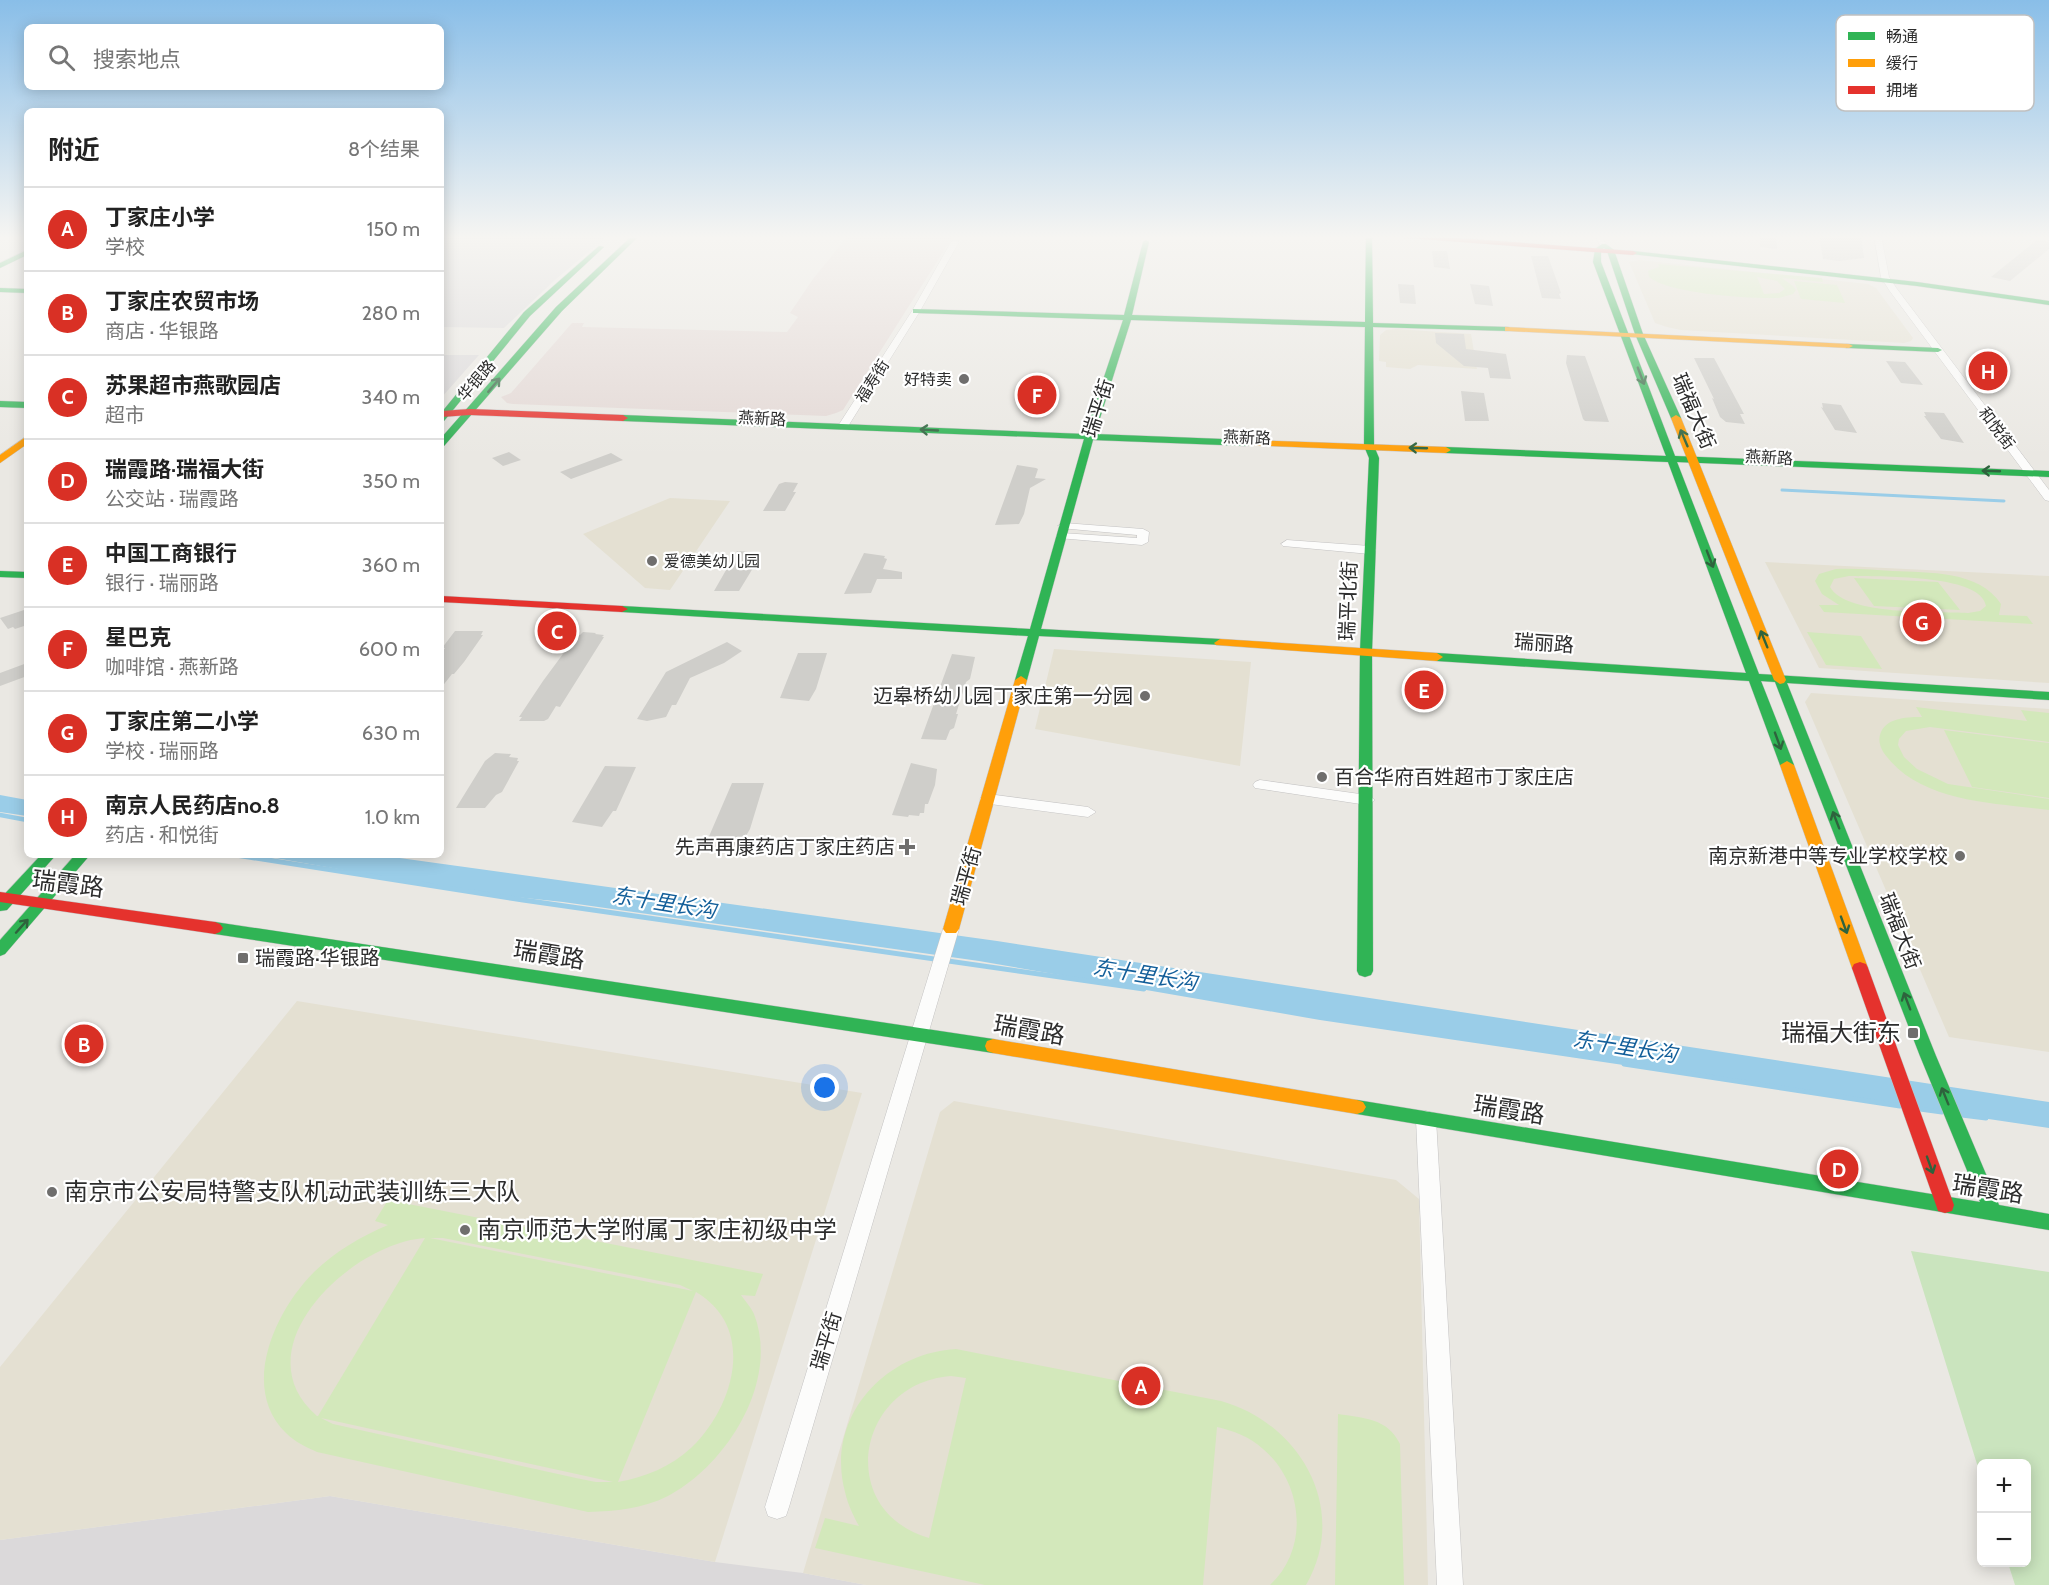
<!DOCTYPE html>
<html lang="zh">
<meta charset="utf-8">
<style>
body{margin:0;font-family:Cabin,"Noto Sans SC",sans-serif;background:#f2f2f2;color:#222}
.controls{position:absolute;right:18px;bottom:18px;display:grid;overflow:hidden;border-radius:9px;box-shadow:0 3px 15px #0003}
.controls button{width:54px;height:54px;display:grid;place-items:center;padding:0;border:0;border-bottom:2px solid #e0e0e0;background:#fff;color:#222;font:30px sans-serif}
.you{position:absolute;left:825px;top:1088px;width:21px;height:21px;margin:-15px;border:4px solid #fff;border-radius:50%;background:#1a73e8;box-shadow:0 0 0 9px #1a73e833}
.badge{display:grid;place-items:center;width:39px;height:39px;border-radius:50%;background:#d93025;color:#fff;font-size:20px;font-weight:700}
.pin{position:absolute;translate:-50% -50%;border:3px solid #fff;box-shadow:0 2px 6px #0006}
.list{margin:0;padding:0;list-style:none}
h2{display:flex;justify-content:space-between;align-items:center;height:78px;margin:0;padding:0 24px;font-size:26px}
h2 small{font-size:20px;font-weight:400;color:#767676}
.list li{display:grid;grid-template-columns:39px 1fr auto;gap:18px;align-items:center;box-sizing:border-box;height:84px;padding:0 24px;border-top:2px solid #e0e0e0}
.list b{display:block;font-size:22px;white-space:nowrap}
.list p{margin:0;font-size:20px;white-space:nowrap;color:#767676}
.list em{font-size:20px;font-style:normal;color:#767676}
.icon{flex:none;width:33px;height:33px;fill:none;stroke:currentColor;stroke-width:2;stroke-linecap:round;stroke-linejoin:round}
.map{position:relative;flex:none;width:2049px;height:1585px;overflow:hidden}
.search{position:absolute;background:#fff;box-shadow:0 3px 15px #0003;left:24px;top:24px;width:420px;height:66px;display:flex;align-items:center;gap:15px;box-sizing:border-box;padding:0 21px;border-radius:9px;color:#767676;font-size:22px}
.panel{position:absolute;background:#fff;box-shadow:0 3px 15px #0003;left:24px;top:108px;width:420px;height:750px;border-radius:9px}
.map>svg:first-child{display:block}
</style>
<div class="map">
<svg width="2049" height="1585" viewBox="0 0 2049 1585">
<rect width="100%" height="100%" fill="#eae8e3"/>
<path fill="#dbd9da" d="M441,235h168l-53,44 -52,49 -63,-1z
M441,355h38l-38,43z
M330,1496l385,66 88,11 63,12h-866v-45z"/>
<path fill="#e4e0d2" d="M1639,260l229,24 8,4 37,50 -2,3 -7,2 -223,-13 -14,-3 -12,-4 -26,-61z
M1396,329l75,5 6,35 -59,-4 -8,4 -24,-2v-5l-7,-1 1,-26 6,-5z
M670,498l60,3 -60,89 -25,-2 -62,-54z
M1765,562l284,14v107l-230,-15z
M1054,649l197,13 -11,104 -205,-37z
M1811,693l238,16v343l-100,-15 -144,-335z
M297,1001l565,92 -147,469 -385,-66 -330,44v-173z
M954,1101l442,79 23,19 9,386h-562l-63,-12 137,-461z"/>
<path fill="#e3d8d5" d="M847,237l105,1 -109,172 -7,3 -10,3 -313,-12 -6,-1 -6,-6 10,-4 61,-70h12l-2,4 205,5 11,-15 -8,-4 23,-34z"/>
<path fill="#cae4be" d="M1911,1251l138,21v313h-34l-7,-22 18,-1v-98h-44l-1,13z"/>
<path fill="#d3e8bb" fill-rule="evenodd" d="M1658,264l164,14 1,4 -41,-4 11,8 3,4 -3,4 -14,4c-28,1 -110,-4 -130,-21l-1,-6 11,-4zM1757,277l20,4 8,8 -6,4 -15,1z
M1794,281l43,4 8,18 -44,-4z
M1836,569c19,-1 38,1 57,2 35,2 86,-1 108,33l-2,11 28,1 6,8 -209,-12 -5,-7h20l-17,-11 -7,-13 4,-7zM1849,576c27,1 132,-3 137,30l-6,5 -12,2c-32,-2 -122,3 -138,-26l4,-8z
M1854,578l84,4 22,28 -86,-4z
M1807,632l54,4 21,33 -56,-4z
M1916,707l111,14 -6,-11 28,3v29l-119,-15 -24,4 -7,8 -1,6 6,12 13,12 31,15 101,15v11c-52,-7 -126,-7 -162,-53 -6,-7 -10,-16 -6,-25 7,-15 28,-15 41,-15z
M1944,730l105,13v55l-77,-11z
M388,1200l375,74 -8,22 -14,-1c4,6 10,12 13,19 26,67 -27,151 -86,182 -26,13 -52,15 -80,16l-271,-60c-11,-5 -22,-10 -31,-19 -47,-46 -10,-123 28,-161 22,-21 46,-35 74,-47l-13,-4zM425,1238l-107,178h-1c-78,-67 34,-173 108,-178zM430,1238h13l237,47 13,6zM696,1292c61,36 38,114 -4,155 -21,20 -47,30 -74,35zM321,1418l292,64h-17l-20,-4 -243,-54z
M956,1349l265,52c79,22 129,108 85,184h-36c40,-37 33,-102 -7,-136 -13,-12 -29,-18 -46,-22l-14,158h-218l-170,-37 10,-30 34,8c-6,-11 -11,-21 -14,-34 -20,-74 39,-139 111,-143zM951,1376l15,2 -37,160c-95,-28 -72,-155 22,-162z
M1338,1414c25,4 50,4 62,30l4,141h-69z"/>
<path fill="#9acde8" d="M0,795l27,5v16l-27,-4z
M258,855h120l619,86 1052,161v26l-729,-108 -341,-59 -416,-59 -94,-10z"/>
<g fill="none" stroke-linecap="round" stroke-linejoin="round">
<path stroke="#9acde8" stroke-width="3" d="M1782,490l222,11"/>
<path stroke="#9acde8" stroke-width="4.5" d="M0,815l27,5"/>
<path stroke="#9acde8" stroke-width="5" d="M236,855l287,45 621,89
M1624,1064l276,42
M1920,1109l22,3
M1962,1115l24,3"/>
</g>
<path fill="#cfceca" d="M1760,235h16l1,14 -17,-2z
M1819,235h42l3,23 -25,3 -16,-2z
M2038,239l11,3v7l-39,32 -19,-4z
M1432,251h15l3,18 -16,-2z
M1531,256h17l13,37 -2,1 2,5 -19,-1z
M1398,284l16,1 2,19 -16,-1z
M1470,284l19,2 4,20 -18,-2z
M1435,333l29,1 2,15 40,5 5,25 -21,-1 -2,-10 -24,-2 -28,-23z
M1567,355l18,1 24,66 -24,-1 -2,-2 -17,-56z
M1694,358h20l30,56h-4l5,10 -19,-2 -6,-5 -8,-19 2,1z
M1886,361l19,1 18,23 -22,-2z
M1461,391l23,2 5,28h-24z
M1822,403l19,2 16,28 -22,-3 -14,-23 2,1z
M1924,412l20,1 20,30 -23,-4 -17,-23h2z
M509,452l12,8 -18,6 -11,-8z
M611,453l12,7 -52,19 -11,-7z
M1017,465l19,3 2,1 -3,9 11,1 -16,9 -6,26 -5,10 -24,1z
M785,482l13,1 -5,9h3l-11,19h-22l16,-27z
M737,551l17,1 -1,2 6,3 -9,16 -11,18h-25z
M864,553l21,3 -1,2 3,1 -4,10 19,3v7h-25l-6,14 -27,1z
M27,609v16l-12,4 -2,-2 -5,2 -8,-11z
M455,631h28l-2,4h2l-19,27 -10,12h-2l-11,14v-35l4,-5h-3z
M583,632l13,1 -1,1 9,1 -2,2h2l-44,70 -4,-1 -8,13 -4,2h-25l3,-4h-3l24,-36 34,-46h3z
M727,642l15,9 -18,12 -34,15 -14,27h-4l-6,12 -19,4 -10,-2 29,-47z
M798,653h29l-11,36 -7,12 -29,-3z
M952,654l23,3 -5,22 -4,3 -10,32h2l-4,14 -4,2 -4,10 -25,-1z
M27,663v13l-27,10v-13z
M495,753l16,1 -2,3 9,1 -1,3h2l-17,31 -6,3 -11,13h-29l29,-47z
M911,763l26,6 -2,16 -7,19h-3l-1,9h-4l-1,3 -10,-1 -1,2 -16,-2z
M605,766l31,1 -20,44h-3l-11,16 -30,-5z
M732,783h32l-14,46 -10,17 -33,-5z"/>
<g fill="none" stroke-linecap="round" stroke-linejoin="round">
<defs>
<path id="street" d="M1595,235h6l6,12h-6z
M1874,235h7l8,42 8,12 152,201v11l-4,-1 -156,-210 -8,-13z
M955,240l4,2 -39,69 -73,117h-8l-1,-2 74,-115 39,-69z
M1064,523l79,6 6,3 -1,10 -6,3 -84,-7 -2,-2 6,-3 75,5v-3l-77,-7 -2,-2z
M1287,540l83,6 6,4 -6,4 -87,-8 -2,-2z
M1260,780l107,15 8,5 -8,5 -112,-17 -2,-3 2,-3z
M988,794l100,13 8,5 -8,5 -105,-14 -3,-4 3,-4z
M951,923l6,2 2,4 -170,578 -3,9 -9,3 -9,-3 -3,-9 178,-578 2,-4z
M1426,1111l7,2 3,6 27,466h-26l-21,-466 3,-6z"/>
<path id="fast" d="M633,235h7l-78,76 -118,135 -3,1v-9l115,-131z
M1366,235h6l1,88 135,4 4,2 -4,2 -135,-4 1,119 5,12 -7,193 1,320 -2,4 -6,2 -6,-2 -2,-4 3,-320 9,-193 -5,-12 1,-119 -234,-7 -36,114 153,6 5,3 -5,3 -155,-6 -52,189 179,10 6,4 -2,2 -185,-9 -12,44 -6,4 -6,-4 13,-44 -406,-24 -6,-3 6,-3 408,23 54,-190 -461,-18 -5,-3 5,-3 462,19 38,-114 -207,-7h-3v-4l211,6 19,-73 3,-2 3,2 -17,73 233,7z
M1602,244h4l8,6 29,84 38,84 -5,3 -5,-3 -36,-84 -28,-83 -3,-3 -3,2v12l74,194 374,15v6l-372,-15 82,212 290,18v8l-262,-17 149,373 63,149 50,9v16l-692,-116 -6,-2 -3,-5 3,-5 6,-2 623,102 -60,-146 -145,-374 -14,-1 33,84 -7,4 -7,-4 -31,-84 -312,-20 -6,-4 6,-4 309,20 -78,-211 -222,-9 -5,-3 5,-3 220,9 -73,-194 2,-13z
M599,246l5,1 -74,69 -86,105 -3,1v-9l83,-101z
M27,250v5l-27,13v-5z
M1633,251l284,31 132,19v4l-132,-19 -286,-32v-2z
M0,288l27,1v4l-27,-1z
M1846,344l92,4 4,2 -4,2 -89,-4h-3z
M0,401l27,1v6l-27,-1z
M0,571l27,1v6l-27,-1z
M41,855h15l-49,55 -7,1v-12z
M75,855h15l-85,99 -5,2v-16z
M215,922l778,117 6,2 2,5 -2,5 -6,2 -778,-119 -5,-2 -3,-4 3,-4z"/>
<path id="slow" d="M1505,327l344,17 4,2 -4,2 -341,-17h-3z
M1676,415l5,3 105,262 -2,3 -4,1 -6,-4 -103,-262z
M27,436v8l-27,19v-8z
M1248,440l198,7 5,3 -5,3 -201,-8 -2,-2z
M1220,639l217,14 6,4 -6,4 -221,-16 -2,-2z
M1021,676l6,4 -68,249 -3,4h-10l-3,-4 72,-249z
M1787,761l7,4 74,203 -2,4 -6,2 -6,-2 -2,-4 -72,-203z
M993,1039l364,61 6,2 3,5 -3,5 -6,2 -364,-61 -6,-2 -2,-5 2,-5z"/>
<path id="jam" d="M1392,235h25l216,16 4,2 -4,2 -238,-18z
M470,409l153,6 5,3 -5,3 -153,-6 -29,2v-6z
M441,596l181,10 6,3 -6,3 -181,-10z
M0,892l215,30 5,2 3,4 -3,4 -5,2 -215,-32z
M1860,962l6,2 2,4 86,237 -2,6 -7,2 -7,-2 -2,-6 -84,-237 2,-4z"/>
</defs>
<use href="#street" stroke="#c4c3c3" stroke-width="1"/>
<use href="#fast" stroke="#c4c3c3" stroke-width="1"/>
<use href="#slow" stroke="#c4c3c3" stroke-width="1"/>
<use href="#jam" stroke="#c4c3c3" stroke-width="1"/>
<use href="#street" fill="#fcfcfb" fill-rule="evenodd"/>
<use href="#fast" fill="#30b455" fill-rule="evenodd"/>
<use href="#slow" fill="#ff9f0a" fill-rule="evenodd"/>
<use href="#jam" fill="#e5322d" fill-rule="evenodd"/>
</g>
<defs><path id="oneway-shaft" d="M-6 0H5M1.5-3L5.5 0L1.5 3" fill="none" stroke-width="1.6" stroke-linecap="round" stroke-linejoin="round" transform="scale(1.5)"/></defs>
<g stroke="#2e633d">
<use href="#oneway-shaft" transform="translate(1641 376) rotate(69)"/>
<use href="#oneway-shaft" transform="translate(494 385) rotate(-50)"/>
<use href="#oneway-shaft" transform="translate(929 430) rotate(-177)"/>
<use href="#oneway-shaft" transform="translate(1684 438) rotate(-113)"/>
<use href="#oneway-shaft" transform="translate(1418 448) rotate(-178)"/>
<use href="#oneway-shaft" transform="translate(1991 471) rotate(-178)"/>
<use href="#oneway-shaft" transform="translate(1710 559) rotate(69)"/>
<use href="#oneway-shaft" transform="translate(1764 639) rotate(-112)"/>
<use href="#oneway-shaft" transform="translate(1778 741) rotate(70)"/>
<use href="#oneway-shaft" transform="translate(1836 820) rotate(-111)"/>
<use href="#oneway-shaft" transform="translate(1844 925) rotate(70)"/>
<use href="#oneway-shaft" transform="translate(22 926) rotate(-48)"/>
<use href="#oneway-shaft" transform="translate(1907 1001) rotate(-111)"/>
<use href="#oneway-shaft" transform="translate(1945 1096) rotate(-112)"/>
<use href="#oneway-shaft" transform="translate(1930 1165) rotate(70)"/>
</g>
<linearGradient id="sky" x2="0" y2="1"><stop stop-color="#89bee8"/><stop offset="0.52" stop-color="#f6f5f2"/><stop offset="1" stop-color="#f6f5f2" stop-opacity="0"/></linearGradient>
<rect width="2049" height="456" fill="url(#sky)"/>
<g fill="#6f6e6d" stroke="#fff" stroke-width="2">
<circle cx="964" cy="379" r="6"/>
<circle cx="652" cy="561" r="6"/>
<circle cx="1145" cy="696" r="6"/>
<circle cx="1322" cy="777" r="6"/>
<path d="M904 838h6v6h6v6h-6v6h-6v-6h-6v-6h6z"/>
<circle cx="1960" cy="856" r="6"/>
<rect x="237" y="952" width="12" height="12" rx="3"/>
<rect x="1907" y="1027" width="12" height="12" rx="3"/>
<circle cx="52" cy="1192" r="6"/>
<circle cx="465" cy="1230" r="6"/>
</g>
<g text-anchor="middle" stroke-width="4.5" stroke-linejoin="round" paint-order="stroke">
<g font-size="16" fill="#2d2d2d" stroke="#fff" text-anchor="end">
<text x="952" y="385">好特卖</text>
<text x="664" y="567" text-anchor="start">爱德美幼儿园</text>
</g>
<g font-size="16" fill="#2d2d2d" stroke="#fff">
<text transform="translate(476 380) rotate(-49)" y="6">华银路</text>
<text transform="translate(872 381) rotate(-58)" y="6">福寿街</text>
<text transform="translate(762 418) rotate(3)" y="6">燕新路</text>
<text transform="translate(1997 428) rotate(53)" y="6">和悦街</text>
<text transform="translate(1247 437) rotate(2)" y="6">燕新路</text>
<text transform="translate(1769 457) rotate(3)" y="6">燕新路</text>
</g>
<g font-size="20" fill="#2d2d2d" stroke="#fff">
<text transform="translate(1098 408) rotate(-72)" y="7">瑞平街</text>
<text transform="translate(1694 411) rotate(67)" y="7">瑞福大街</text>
<text transform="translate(1348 601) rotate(-88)" y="7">瑞平北街</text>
<text transform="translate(1544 643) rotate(4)" y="7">瑞丽路</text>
<text transform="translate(966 876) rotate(-74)" y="7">瑞平街</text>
<text transform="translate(1900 931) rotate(69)" y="7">瑞福大街</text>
<text transform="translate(826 1341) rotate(-73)" y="7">瑞平街</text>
</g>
<g font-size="20" fill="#2d2d2d" stroke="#fff" text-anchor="end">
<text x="1133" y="703">迈皋桥幼儿园丁家庄第一分园</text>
<text x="1334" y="784" text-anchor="start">百合华府百姓超市丁家庄店</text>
<text x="895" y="854">先声再康药店丁家庄药店</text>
<text x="1948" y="863">南京新港中等专业学校学校</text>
<text x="255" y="965" text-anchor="start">瑞霞路·华银路</text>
</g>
<g font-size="21" font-style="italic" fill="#135f9a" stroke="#fff">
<text transform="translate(664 903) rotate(9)" y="7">东十里长沟</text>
<text transform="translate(1145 975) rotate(9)" y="7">东十里长沟</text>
<text transform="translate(1625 1047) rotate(9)" y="7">东十里长沟</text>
</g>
<g font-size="24" fill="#2d2d2d" stroke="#fff">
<text transform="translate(68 884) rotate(7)" y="8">瑞霞路</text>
<text transform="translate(549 955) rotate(9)" y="8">瑞霞路</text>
<text transform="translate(1029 1030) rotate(10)" y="8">瑞霞路</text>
<text transform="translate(1509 1110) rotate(9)" y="8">瑞霞路</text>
<text transform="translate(1988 1189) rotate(9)" y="8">瑞霞路</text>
</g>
<g font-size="24" fill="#2d2d2d" stroke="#fff" text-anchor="start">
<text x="1901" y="1041" text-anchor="end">瑞福大街东</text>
<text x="64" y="1200">南京市公安局特警支队机动武装训练三大队</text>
<text x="477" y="1238">南京师范大学附属丁家庄初级中学</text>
</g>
</g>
<rect x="1836" y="15" width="198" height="96" rx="9" fill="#fff" stroke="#c0c0c0" stroke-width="1.5"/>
<rect x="1848" y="32" width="27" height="8" fill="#30b455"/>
<rect x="1848" y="59" width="27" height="8" fill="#ff9f0a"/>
<rect x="1848" y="86" width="27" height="8" fill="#e5322d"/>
<g font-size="16" fill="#2d2d2d">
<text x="1886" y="42">畅通</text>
<text x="1886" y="69">缓行</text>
<text x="1886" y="96">拥堵</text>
</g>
</svg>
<div class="controls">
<button>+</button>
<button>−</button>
</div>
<div class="you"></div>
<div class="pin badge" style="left:1141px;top:1386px">A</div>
<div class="pin badge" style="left:84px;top:1044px">B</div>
<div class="pin badge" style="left:557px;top:631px">C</div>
<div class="pin badge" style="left:1839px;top:1169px">D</div>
<div class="pin badge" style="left:1424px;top:690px">E</div>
<div class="pin badge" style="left:1037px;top:395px">F</div>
<div class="pin badge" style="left:1922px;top:622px">G</div>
<div class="pin badge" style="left:1988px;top:371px">H</div>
<div class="search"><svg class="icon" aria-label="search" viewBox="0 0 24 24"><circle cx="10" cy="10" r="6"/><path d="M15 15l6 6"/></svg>搜索地点</div>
<section class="panel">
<h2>附近<small>8个结果</small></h2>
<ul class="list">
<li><span class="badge">A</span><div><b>丁家庄小学</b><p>学校</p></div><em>150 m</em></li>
<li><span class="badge">B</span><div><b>丁家庄农贸市场</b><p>商店 · 华银路</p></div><em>280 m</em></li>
<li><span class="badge">C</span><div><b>苏果超市燕歌园店</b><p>超市</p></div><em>340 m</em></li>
<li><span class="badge">D</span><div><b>瑞霞路·瑞福大街</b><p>公交站 · 瑞霞路</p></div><em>350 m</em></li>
<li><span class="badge">E</span><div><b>中国工商银行</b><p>银行 · 瑞丽路</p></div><em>360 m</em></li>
<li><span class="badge">F</span><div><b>星巴克</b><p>咖啡馆 · 燕新路</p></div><em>600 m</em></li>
<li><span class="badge">G</span><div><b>丁家庄第二小学</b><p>学校 · 瑞丽路</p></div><em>630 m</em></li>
<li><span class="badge">H</span><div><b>南京人民药店no.8</b><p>药店 · 和悦街</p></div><em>1.0 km</em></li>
</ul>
</section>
</div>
